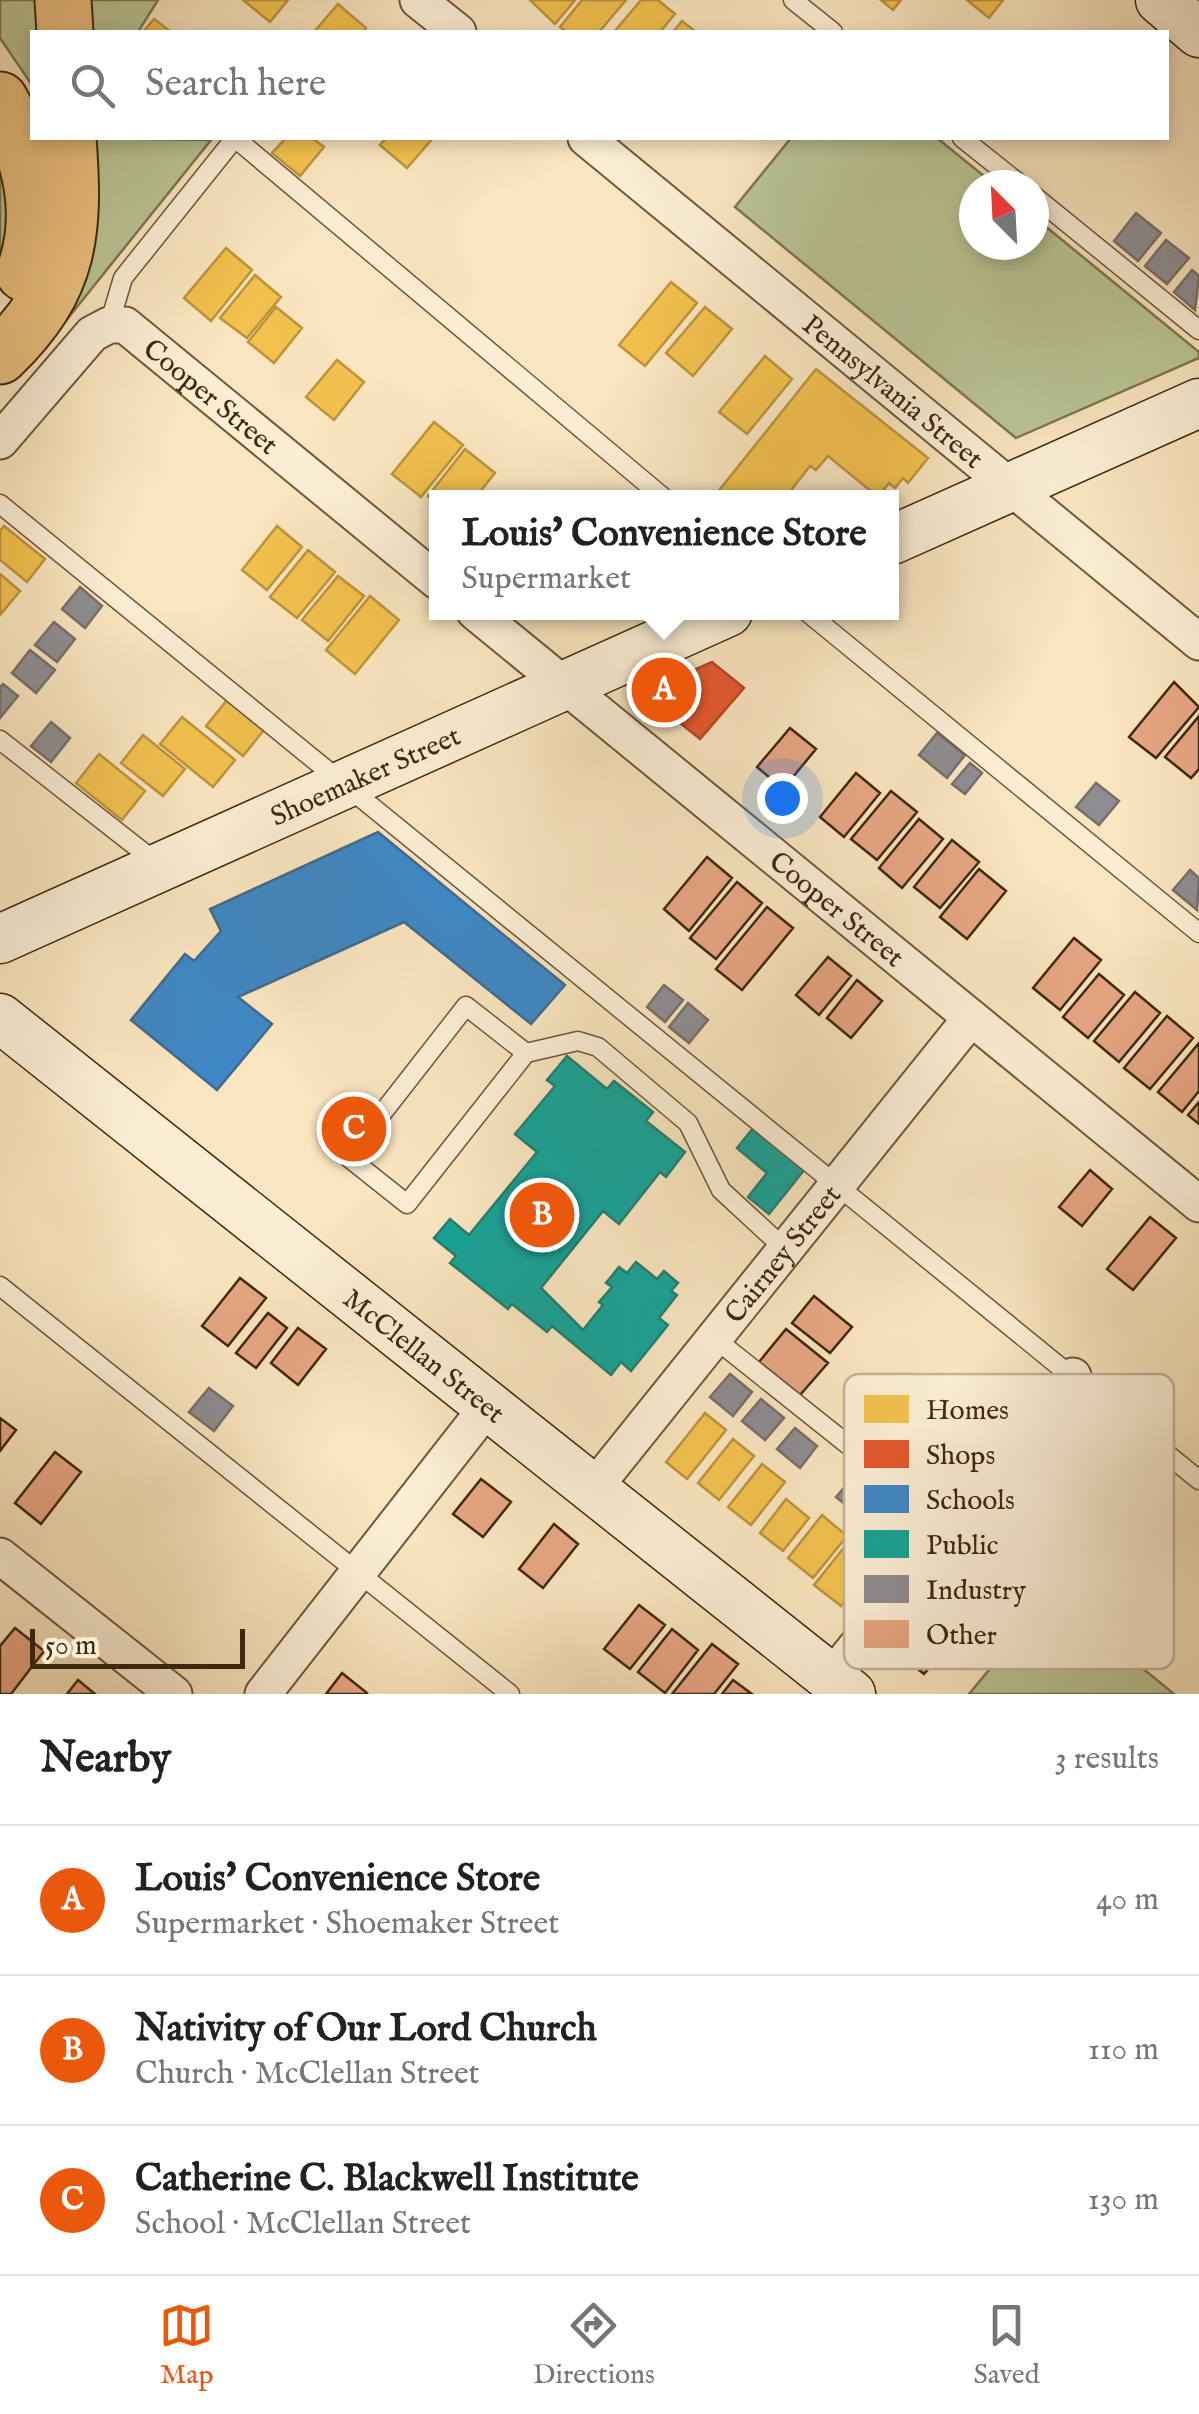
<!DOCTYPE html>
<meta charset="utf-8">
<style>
body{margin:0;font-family:"IM FELL English",serif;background:#f2f2f2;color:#222}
.compass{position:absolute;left:959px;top:170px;width:90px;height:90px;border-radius:50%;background:#fff;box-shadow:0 5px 15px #0003;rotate:336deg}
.scale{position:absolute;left:30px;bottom:25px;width:215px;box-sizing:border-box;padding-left:10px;border:5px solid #3f280e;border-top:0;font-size:28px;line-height:35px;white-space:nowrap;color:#3f280e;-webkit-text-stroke:8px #fbeed5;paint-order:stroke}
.you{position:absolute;left:782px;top:798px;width:35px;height:35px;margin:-25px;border:8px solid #fff;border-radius:50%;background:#1a73e8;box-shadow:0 0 0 15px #1a73e833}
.badge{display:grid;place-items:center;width:65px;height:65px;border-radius:50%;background:#ea580c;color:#fff;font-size:32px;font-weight:700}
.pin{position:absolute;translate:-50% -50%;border:5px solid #fff;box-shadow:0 2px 10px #0006}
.popup{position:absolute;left:429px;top:490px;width:470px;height:130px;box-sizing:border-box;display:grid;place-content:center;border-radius:0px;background:#fff;filter:drop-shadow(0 2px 8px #0005);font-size:32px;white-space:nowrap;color:#767676}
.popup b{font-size:38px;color:#222}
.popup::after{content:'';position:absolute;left:50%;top:100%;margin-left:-20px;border:20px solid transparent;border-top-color:#fff}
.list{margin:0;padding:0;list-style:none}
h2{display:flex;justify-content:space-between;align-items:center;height:130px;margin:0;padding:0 40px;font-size:42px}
h2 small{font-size:32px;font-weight:400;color:#767676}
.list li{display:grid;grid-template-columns:65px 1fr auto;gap:30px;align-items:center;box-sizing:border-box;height:150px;padding:0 40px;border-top:2px solid #e0e0e0}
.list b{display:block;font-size:38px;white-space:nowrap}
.list p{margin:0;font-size:32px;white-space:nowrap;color:#767676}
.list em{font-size:32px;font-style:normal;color:#767676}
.icon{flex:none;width:55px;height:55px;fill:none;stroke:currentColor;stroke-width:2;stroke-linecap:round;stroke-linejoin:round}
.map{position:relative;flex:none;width:1199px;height:1694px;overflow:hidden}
.search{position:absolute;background:#fff;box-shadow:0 5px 15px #0003;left:30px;right:30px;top:30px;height:110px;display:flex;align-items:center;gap:25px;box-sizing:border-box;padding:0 35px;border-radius:0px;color:#767676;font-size:38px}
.sheet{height:580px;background:#fff}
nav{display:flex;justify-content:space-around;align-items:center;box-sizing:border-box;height:140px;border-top:2px solid #e0e0e0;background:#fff;font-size:28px;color:#767676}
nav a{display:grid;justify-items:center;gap:5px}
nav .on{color:#ea580c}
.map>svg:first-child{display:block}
</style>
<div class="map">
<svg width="1199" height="1694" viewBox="0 0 1199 1694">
<rect width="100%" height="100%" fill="#f9e5bf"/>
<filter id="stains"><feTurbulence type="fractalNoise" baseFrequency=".002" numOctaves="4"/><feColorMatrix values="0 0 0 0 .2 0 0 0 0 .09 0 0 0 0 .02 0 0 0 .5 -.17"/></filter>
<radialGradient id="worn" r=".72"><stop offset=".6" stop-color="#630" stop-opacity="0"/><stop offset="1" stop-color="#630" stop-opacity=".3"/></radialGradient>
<path fill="#bac595" stroke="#7c7652" stroke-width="2.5" d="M0,0h45l-1,32h-12v53l-32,-47z
M82,0h76l-20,32h-57z
M0,125l19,66 -19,70z
M90,138l121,2 -155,193 -6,-5z
M791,138h146l58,47h-21v60h60v-28l165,135v6l-183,80 -281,-231z
M1052,1594l122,100h-205z"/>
<path fill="#f2c14e" stroke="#bc933b" stroke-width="2.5" d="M243,0h45l-18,22z
M530,0h45l-20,24z
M582,0h44l-27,32h-32l-7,-5z
M641,0h17l17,14 -15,18h-46z
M881,0h20l-8,10z
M967,0h36l-14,18z
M338,4l28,24 -4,4h-48z
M154,19l17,13h-28z
M682,21l14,11h-23z
M286,138h26l12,9 -24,29 -28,-23z
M386,138h47l-26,30 -27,-23z
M226,248l26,22 -41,51 -27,-23z
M255,275l26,22 -34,41 -27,-20z
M671,282l26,21 -52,63 -26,-21z
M276,307l26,21 -28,35 -26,-21z
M705,307l27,22 -39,47 -27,-23z
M765,356l27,23 -45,55 -28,-22z
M337,360l27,22 -30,38 -28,-23z
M816,369l112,89 -20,25 -5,-5 -8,10 -6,-5 -11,14 -50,-41 -12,14 -6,-4 -25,32h-72z
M434,422l29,23 -42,52 -29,-23z
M465,449l30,24 -20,25h-38v6l-9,-8z
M4,526l41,33 -18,23 -27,-22v-29z
M277,526l25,21 -35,43 -25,-20z
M308,550l27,22 -38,46 -27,-21z
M0,574l20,17 -20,24z
M338,576l26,20 -36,45 -26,-21z
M370,596l29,24 -44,54 -29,-24z
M227,700l37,30 -21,26 -37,-30z
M182,717l53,43 -22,27 -53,-43z
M143,735l42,34 -22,27 -42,-33z
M99,754l46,37 -23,29 -46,-37z
M705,1413l21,17 -39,49 -21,-17z
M733,1439l21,17 -35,44 -21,-17z
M762,1464l23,18 -34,43 -23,-18z
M786,1499l23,19 -26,33 -23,-18z
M822,1515l25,21 -34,42 -25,-20z
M850,1540l26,20 -35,46 -27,-21z"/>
<path fill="#e4572e" stroke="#b24924" stroke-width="2.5" d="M712,662l32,26 -44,51 -51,-41 2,-9z"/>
<path fill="#3f88c5" stroke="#3f6b8e" stroke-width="2.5" d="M378,832l187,153 -34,39 -127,-102 -166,75 34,27 -55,66 -86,-70 54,-66 9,7 27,-30 -11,-22z"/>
<path fill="#17a398" stroke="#237e6f" stroke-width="2.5" d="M567,1056l40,33 7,-8 39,31 -7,9 39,31 -19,25 -6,-5 -41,52 -16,-13 -62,77 42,42 20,-25 -4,-3 13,-15 -6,-4 13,-16 8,6 9,-11 21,17 7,-8 14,12 -7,8 6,4 -18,23 9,7 -37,46 -10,-9 -10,13 -59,-49 -5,6 -35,-28 -4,5 -58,-46 6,-7 -22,-18 16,-19 19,16 68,-83 -22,-18 40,-48 -8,-6z
M754,1127l51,42 -36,45 -21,-17 19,-24 -30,-25z"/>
<path fill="#8d8d92" stroke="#766f6a" stroke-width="2.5" d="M1136,213l25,20 -23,28 -24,-20z
M1166,240l23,18 -22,26 -22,-18z
M1192,270l7,6 -4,34 -21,-18z
M80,587l22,19 -17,22 -23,-19z
M54,622l21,17 -18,23 -22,-17z
M30,650l25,20 -19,23 -24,-20z
M3,684l15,12 -18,22v-31z
M51,722l19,16 -19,24 -20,-16z
M937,733l28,22 -18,23 -28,-23z
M970,763l12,10 -17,21 -13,-10z
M1096,783l23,18 -20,24 -23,-18z
M1190,870l9,8 -2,32 -24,-20z
M664,985l19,15 -18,22 -18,-15z
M688,1003l20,17 -19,23 -20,-16z
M730,1374l22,18 -19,24 -23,-19z
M209,1388l24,18 -19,25 -25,-19z
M761,1399l23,19 -19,22 -23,-19z
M795,1428l22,18 -17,22 -23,-19z
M859,1470l19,16 -22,27 -20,-16z"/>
<path fill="#e7a683" stroke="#3f280e" stroke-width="2.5" d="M1174,682l25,25 -43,51 -27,-21z
M1199,716v53l-8,9 -26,-21z
M790,728l26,21 -33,40 -26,-22z
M856,773l24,20 -36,44 -24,-20z
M891,791l26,21 -40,48 -26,-21z
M919,819l24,20 -41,49 -23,-20z
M952,840l27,22 -39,46 -26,-21z
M707,857l25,21 -43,53 -25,-22z
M979,869l27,22 -39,48 -27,-22z
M737,882l25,21 -46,56 -26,-21z
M767,907l26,21 -51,62 -26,-21z
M1074,938l27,22 -41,50 -27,-22z
M828,957l23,19 -32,39 -23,-20z
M1099,974l25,21 -36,43 -25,-21z
M857,980l25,21 -31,37 -24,-20z
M1135,992l25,21 -41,49 -25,-21z
M1167,1016l26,22 -43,51 -26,-21z
M1199,1043v48l-17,21 -24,-20z
M1199,1102v22l-11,-9z
M1090,1170l22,19 -30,37 -23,-19z
M1150,1217l26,21 -43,52 -26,-21z
M240,1278l26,20 -38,48 -26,-20z
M814,1296l38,31 -22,26 -38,-30z
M268,1313l19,15 -31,40 -20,-15z
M298,1328l28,21 -28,36 -27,-22z
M786,1329l42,34 -28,32 -41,-33z
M0,1418l16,12 -16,21z
M55,1452l26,20 -40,52 -26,-21z
M481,1479l30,23 -28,35 -30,-23z
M554,1524l24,20 -35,44 -24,-19z
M933,1604l29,24 -38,46 -30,-24z
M639,1605l26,20 -35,44 -26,-20z
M15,1628l29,23 -33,43h-11v-48z
M672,1629l26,21 -33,43 -27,-21z
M712,1644l26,20 -24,30h-42z
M342,1673l25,20 -1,1h-40z
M78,1680l17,14h-28z
M733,1680l19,14h-30z"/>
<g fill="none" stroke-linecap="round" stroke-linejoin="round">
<defs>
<path id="lane" d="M793,0l40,32
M962,138l59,47
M1034,196l165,134
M109,325l14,-47 112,-140 429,360
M0,504l1199,976
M807,612l392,321
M0,740l157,123
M526,1053l-60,-47 -118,151 59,47 119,-151 52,-12 20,6 90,76 33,67 64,59
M0,1286l510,408
M714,1338l237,189"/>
<g id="street">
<path d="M418,0l40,32"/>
<path id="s1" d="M586,138l613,504"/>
<path id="s2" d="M0,441l92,-107 17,-9h16l312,256"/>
<path id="s3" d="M475,612l724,592"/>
<path id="s4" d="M593,1489l378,-471"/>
<path d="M0,1556l174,138"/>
<path d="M831,1678l242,-302"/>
<path d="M263,1694l225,-288"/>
</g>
<g id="secondary">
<path d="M1160,0l39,33"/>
<path d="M892,540l307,-137"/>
<path id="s5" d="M0,939l728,-327"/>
<path id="s6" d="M0,1018l851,676"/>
</g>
<path id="highway" d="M63,0l2,32
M0,100c30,53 46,114 24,173
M0,356c72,-69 75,-125 68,-218"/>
</defs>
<use href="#lane" stroke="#6e573a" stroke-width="21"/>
<use href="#street" stroke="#6e573a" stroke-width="39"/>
<use href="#secondary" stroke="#3f280e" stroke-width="51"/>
<use href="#highway" stroke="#3f280e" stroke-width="59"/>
<use href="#lane" stroke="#fbeed5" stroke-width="18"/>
<use href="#street" stroke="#fbeed5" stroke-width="35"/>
<use href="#secondary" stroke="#fbeed5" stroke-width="48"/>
<use href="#highway" stroke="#ecc280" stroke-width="55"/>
</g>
<g text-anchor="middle" stroke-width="10" stroke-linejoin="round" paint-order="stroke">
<g font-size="28" fill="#3f280e" stroke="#fbeed5">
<text dy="10" stroke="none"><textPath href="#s1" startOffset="398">Pennsylvania Street</textPath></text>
<text dy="10" stroke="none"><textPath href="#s2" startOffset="288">Cooper Street</textPath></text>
<text dy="10" stroke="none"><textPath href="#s5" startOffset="400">Shoemaker Street</textPath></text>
<text dy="10" stroke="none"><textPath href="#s3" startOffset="468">Cooper Street</textPath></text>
<text dy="10" stroke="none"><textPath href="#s4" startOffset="302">Cairney Street</textPath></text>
<text dy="10" stroke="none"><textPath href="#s6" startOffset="542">McClellan Street</textPath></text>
</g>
</g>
<rect x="844" y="1374" width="330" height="295" rx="15" fill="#fbeed5" stroke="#c3b399" stroke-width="2.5"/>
<rect x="864" y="1395" width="45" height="28" fill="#f2c14e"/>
<rect x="864" y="1440" width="45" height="28" fill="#e4572e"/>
<rect x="864" y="1485" width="45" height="28" fill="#3f88c5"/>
<rect x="864" y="1530" width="45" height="28" fill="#17a398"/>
<rect x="864" y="1575" width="45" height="28" fill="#8d8d92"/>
<rect x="864" y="1620" width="45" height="28" fill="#e7a683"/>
<g font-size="28" fill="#3f280e">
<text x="926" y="1419">Homes</text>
<text x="926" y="1464">Shops</text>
<text x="926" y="1509">Schools</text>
<text x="926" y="1554">Public</text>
<text x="926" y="1599">Industry</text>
<text x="926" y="1644">Other</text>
</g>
<rect width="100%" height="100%" filter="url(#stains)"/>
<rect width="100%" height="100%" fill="url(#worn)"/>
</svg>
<svg class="compass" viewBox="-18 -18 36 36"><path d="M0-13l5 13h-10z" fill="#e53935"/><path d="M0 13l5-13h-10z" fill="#767676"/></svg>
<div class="scale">50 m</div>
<div class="you"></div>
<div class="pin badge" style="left:664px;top:690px">A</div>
<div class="popup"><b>Louis' Convenience Store</b>Supermarket</div>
<div class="pin badge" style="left:542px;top:1215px">B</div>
<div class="pin badge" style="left:354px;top:1129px">C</div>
<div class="search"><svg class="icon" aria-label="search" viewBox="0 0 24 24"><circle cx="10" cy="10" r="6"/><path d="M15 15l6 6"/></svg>Search here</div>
</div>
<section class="sheet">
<h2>Nearby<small>3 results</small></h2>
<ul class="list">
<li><span class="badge">A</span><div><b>Louis' Convenience Store</b><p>Supermarket · Shoemaker Street</p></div><em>40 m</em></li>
<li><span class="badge">B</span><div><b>Nativity of Our Lord Church</b><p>Church · McClellan Street</p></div><em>110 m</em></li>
<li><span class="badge">C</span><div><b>Catherine C. Blackwell Institute</b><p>School · McClellan Street</p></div><em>130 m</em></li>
</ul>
</section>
<nav>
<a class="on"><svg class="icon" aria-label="map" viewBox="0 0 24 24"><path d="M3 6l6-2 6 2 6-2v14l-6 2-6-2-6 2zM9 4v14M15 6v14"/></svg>Map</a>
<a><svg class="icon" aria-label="directions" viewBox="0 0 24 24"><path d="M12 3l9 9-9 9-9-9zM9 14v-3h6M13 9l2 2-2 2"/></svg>Directions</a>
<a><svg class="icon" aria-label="saved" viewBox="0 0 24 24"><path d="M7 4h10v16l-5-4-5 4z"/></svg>Saved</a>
</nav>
